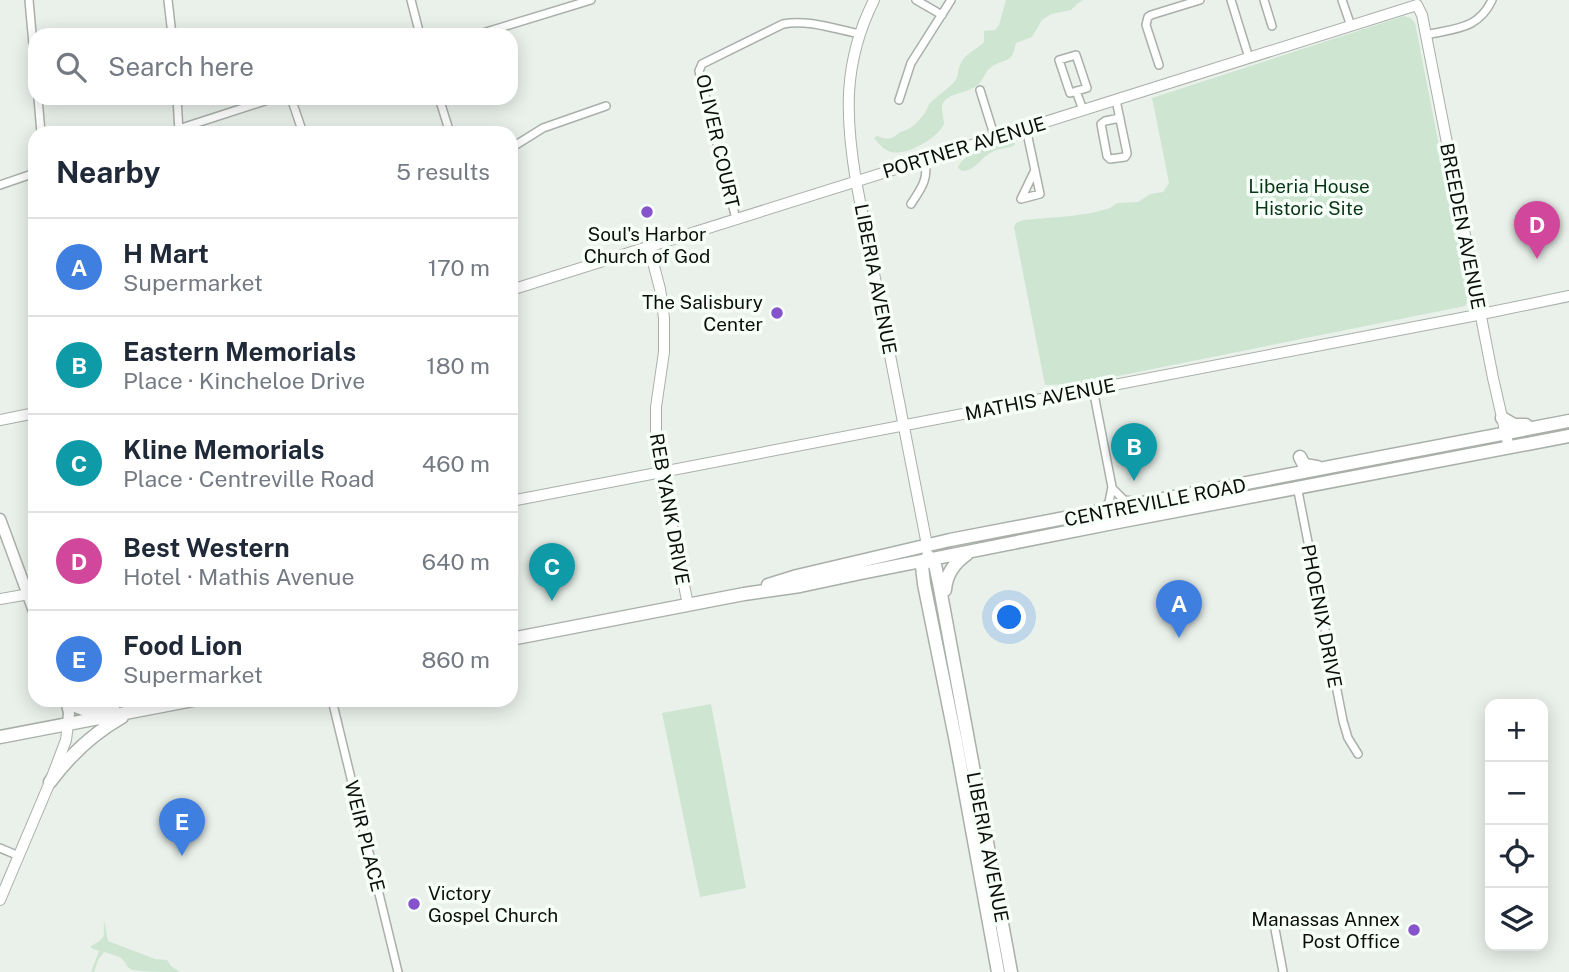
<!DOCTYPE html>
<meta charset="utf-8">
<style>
body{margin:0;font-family:"Public Sans",sans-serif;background:#f6f6f7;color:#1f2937}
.controls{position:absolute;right:21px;bottom:21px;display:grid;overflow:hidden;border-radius:14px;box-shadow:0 4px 18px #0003}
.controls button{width:63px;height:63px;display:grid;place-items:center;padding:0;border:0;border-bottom:2px solid #e0e1e3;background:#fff;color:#1f2937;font:35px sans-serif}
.you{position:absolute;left:1010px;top:618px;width:24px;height:24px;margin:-18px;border:5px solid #fff;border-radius:50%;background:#1a73e8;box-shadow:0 0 0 10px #1a73e833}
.badge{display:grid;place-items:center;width:46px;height:46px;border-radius:50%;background:#8553cb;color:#fff;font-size:23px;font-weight:700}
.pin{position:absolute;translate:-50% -58px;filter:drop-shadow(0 2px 4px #0008)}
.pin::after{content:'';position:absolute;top:37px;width:24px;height:21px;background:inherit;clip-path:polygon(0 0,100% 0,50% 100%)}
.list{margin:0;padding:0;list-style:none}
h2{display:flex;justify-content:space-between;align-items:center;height:91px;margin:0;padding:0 28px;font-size:30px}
h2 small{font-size:23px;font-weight:400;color:#747a83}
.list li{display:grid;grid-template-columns:46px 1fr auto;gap:21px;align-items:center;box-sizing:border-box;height:98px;padding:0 28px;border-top:2px solid #e0e1e3}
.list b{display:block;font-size:26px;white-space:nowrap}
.list p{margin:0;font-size:23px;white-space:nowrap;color:#747a83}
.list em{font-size:23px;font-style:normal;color:#747a83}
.icon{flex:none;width:38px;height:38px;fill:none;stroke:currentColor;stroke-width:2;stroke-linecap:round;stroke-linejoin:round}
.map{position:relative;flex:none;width:1569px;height:972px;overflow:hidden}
.search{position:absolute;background:#fff;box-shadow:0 4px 18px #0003;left:28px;top:28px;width:490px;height:77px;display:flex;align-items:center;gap:18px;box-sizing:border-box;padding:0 24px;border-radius:21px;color:#747a83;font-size:26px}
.panel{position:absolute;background:#fff;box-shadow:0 4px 18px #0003;left:28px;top:126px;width:490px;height:581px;border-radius:21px}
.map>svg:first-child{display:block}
</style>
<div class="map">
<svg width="1569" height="972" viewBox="0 0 1569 972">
<rect width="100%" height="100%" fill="#eaf1eb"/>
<path fill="#cde5d1" d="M1006,0h77l-6,4 -6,6 -20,4 -9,6 -10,17 -16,6c-1,4 -2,7 -3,11 -5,9 -16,7 -23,14 -8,8 -5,13 -17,20 -9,5 -25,6 -30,15 -3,6 1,14 1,21 -6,14 -37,32 -53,28 -7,-2 -12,-8 -17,-14l3,-2c10,4 15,4 23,-4 12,-2 25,-16 29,-28 8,-8 19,-15 26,-23 4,-5 2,-10 5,-16 5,-12 15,-14 24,-23v-11l11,-1 4,-5z
M1404,16l7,2 4,5 53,271v8l-3,4 -387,78 -33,1 -31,-158 2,-4 7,-3 48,-4 21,-3 18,-5 7,-5 21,-1 12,-8 13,-2 6,-9 -17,-85z
M1012,140l3,1v4c-7,4 -16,3 -23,7 -12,6 -15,18 -30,19l-4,-3c4,-16 39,-23 54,-28z
M711,704l35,184 -46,9 -38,-184z
M104,920l4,21 47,18 12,1 4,6 9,6c-16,0 -33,0 -47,-2 -7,-2 -7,-8 -12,-12 -5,-3 -12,-4 -17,-6l-6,8 -4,12h-3l8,-21 -8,-3v-2c17,-9 12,-9 13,-26z"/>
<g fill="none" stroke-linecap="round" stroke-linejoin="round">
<defs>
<path id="street" d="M29,0l6,67
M168,0l4,35
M411,0l9,35
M916,0l26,15
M1231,0l18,58
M1264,0l8,26
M1342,0l9,26
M476,35l115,-35
M1426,35c29,-7 52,-5 66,-35
M1076,55l11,33 -17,5 -11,-33z
M1159,65l-13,-40 2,-8 3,-2 49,-15
M980,90l15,48
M1076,91l7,19
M38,98l3,35
M177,98l2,34
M291,98l12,35
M439,98l11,35
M899,100l12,-37 40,-63
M1116,100l11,53v1l-2,3 -15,2 -3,-3 -6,-32 4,-3 15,-3
M1026,128l14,66 -19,5 14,-29
M166,133l108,-35
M511,148l32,-20 63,-22
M0,185l35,-12
M911,204c9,-14 19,-26 13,-44
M736,219l-37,-148 3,-7 81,-40c25,-5 52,5 77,10
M1093,389l19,98 -3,15 -6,8
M1297,486l46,235 5,17 10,16
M1112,488l12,12 9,1
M332,700l66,272
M0,848l19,8
M1275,929l8,43"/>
<path id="secondary" d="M874,0c-31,62 -29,115 -18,181l71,364
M649,247l11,42 4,29v34l-8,55v38l32,160
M511,290l906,-285 5,10 71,363 16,70
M0,420l35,-7
M511,501l961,-185 97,-20
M0,599l35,-6
M0,900l50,-118 16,-42 2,-16"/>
<path id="primary" d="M0,519l35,95
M66,700l3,13 -1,11"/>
<path id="highway" d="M1502,418l12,7h12
M1300,457l4,8 13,2
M928,556v3l7,6 4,18 72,389
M928,559l-6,7 2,18 32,158 42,230
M768,585l29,-9 153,-36 619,-119
M945,590c1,-16 9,-27 22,-36
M511,639l233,-45 56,-8 61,-13 257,-51 451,-86
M69,700c12,14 28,10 44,7
M0,737l193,-37
M50,782c20,-27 42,-48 72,-65"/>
</defs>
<use href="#street" stroke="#a9b0aa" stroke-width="10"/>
<use href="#secondary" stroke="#a9b0aa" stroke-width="12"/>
<use href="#primary" stroke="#a9b0aa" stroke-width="13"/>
<use href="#highway" stroke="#a9b0aa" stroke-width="15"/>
<use href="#street" stroke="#fff" stroke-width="7"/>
<use href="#secondary" stroke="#fff" stroke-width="10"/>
<use href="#primary" stroke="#fff" stroke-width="10"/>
<use href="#highway" stroke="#fff" stroke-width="12"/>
</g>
<g fill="#8553cb" stroke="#f7fff9" stroke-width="2.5">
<circle cx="647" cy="212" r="7"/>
<circle cx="777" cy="313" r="7"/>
<circle cx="414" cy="904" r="7"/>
<circle cx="1414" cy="930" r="7"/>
</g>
<g text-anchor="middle" stroke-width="7" stroke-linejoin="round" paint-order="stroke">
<g font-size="19" fill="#0c0e0c" stroke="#f7fff9">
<text transform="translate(718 141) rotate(77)" y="7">OLIVER COURT</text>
<text transform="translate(964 147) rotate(-17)" y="7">PORTNER AVENUE</text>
<text transform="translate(1463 226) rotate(79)" y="7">BREEDEN AVENUE</text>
<text transform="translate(876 279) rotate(79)" y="7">LIBERIA AVENUE</text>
<text transform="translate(1040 399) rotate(-11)" y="7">MATHIS AVENUE</text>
<text transform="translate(1155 502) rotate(-11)" y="7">CENTREVILLE ROAD</text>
<text transform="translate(670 509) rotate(80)" y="7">REB YANK DRIVE</text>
<text transform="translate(1322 616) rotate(79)" y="7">PHOENIX DRIVE</text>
<text transform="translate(365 836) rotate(76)" y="7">WEIR PLACE</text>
<text transform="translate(988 847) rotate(79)" y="7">LIBERIA AVENUE</text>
</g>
<g font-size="19" fill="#083516" stroke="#f7fff9">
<text x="1309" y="193">Liberia House<tspan x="1309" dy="22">Historic Site</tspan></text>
</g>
<g font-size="19" fill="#0c0e0c" stroke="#f7fff9" text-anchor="end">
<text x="647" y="241" text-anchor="middle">Soul's Harbor<tspan x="647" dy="22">Church of God</tspan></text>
<text x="763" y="309">The Salisbury<tspan x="763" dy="22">Center</tspan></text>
<text x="428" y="900" text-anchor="start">Victory<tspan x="428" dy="22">Gospel Church</tspan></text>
<text x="1400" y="926">Manassas Annex<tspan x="1400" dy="22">Post Office</tspan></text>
</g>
</g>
</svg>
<div class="controls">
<button>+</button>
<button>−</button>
<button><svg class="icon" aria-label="locate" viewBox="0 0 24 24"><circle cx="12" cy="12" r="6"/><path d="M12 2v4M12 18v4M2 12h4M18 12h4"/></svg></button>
<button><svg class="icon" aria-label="layers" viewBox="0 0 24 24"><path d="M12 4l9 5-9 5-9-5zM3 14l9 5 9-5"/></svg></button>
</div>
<div class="you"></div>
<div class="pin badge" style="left:1179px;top:638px;background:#3f7fe0">A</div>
<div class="pin badge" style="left:1134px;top:481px;background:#0f9aa8">B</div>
<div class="pin badge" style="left:552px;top:601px;background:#0f9aa8">C</div>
<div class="pin badge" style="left:1537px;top:259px;background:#d1479c">D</div>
<div class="pin badge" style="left:182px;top:856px;background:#3f7fe0">E</div>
<div class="search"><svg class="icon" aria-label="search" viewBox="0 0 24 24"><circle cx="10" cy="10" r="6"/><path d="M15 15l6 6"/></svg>Search here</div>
<section class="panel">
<h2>Nearby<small>5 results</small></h2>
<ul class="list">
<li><span class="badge" style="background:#3f7fe0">A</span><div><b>H Mart</b><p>Supermarket</p></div><em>170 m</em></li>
<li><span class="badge" style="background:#0f9aa8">B</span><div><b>Eastern Memorials</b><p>Place · Kincheloe Drive</p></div><em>180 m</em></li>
<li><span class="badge" style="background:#0f9aa8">C</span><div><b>Kline Memorials</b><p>Place · Centreville Road</p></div><em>460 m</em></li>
<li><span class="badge" style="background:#d1479c">D</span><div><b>Best Western</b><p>Hotel · Mathis Avenue</p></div><em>640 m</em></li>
<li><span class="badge" style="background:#3f7fe0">E</span><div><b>Food Lion</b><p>Supermarket</p></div><em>860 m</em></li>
</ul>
</section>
</div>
